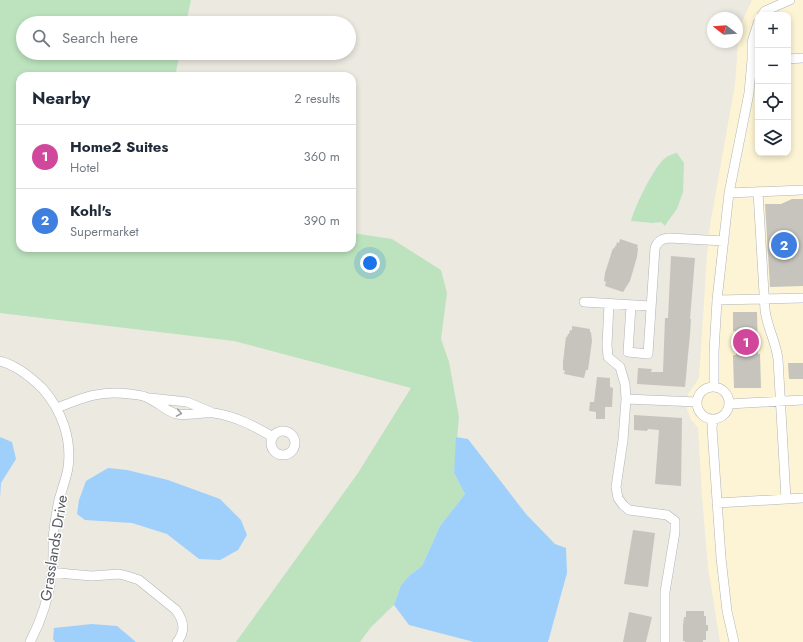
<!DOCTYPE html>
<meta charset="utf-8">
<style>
body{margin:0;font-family:Jost,sans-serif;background:#f2f2f3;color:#1f2937}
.controls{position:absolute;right:12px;top:12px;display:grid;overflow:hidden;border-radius:8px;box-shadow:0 2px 6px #0003}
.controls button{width:36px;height:36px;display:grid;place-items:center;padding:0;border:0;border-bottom:1px solid #e0e1e3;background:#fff;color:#1f2937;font:20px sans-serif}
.compass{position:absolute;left:707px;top:12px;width:36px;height:36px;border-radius:50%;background:#fff;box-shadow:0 2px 6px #0003;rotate:287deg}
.you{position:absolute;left:370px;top:263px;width:14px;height:14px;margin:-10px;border:3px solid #fff;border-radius:50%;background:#1a73e8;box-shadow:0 0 0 6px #1a73e833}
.badge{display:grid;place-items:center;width:26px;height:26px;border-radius:50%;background:#d93025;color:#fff;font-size:13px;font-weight:700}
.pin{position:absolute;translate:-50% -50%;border:2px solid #fff;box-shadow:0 1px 4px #0006}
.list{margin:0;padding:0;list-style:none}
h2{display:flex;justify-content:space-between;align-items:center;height:52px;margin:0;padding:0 16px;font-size:17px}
h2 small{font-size:13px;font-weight:400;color:#747a83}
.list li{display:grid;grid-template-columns:26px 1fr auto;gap:12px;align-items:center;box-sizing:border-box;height:64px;padding:0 16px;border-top:1px solid #e0e1e3}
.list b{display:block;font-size:15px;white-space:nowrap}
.list p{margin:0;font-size:13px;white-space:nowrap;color:#747a83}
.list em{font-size:13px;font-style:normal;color:#747a83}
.icon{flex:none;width:22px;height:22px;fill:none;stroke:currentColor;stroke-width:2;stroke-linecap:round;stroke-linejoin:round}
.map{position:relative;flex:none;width:803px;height:642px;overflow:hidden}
.search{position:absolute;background:#fff;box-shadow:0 2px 6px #0003;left:16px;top:16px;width:340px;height:44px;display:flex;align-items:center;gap:10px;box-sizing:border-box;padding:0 14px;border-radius:22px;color:#747a83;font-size:15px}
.panel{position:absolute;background:#fff;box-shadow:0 2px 6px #0003;left:16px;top:72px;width:340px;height:180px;border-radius:12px}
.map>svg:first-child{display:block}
</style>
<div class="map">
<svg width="803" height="642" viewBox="0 0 803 642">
<rect width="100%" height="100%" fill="#ebe9e0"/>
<path fill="#fcf4d4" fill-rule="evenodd" d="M752,0h51v642h-83l-12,-74 -6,-72 -4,-68 -7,-8 -4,-11 1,-15 11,-16 7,-108 3,-39 26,-147 4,-56zM758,15h30v138h-30z"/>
<path fill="#bce3be" d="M0,0h191l-5,23h-163v30h157l-5,23h-155v172h332v-15l40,6 49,31 6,23 -6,46 8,23 10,55 -5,56 11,21 -25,32 -18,40 -13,10 -8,9 -7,20 -23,22 -11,15h-124l122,-169 53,-85 -177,-47 -234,-28z
M677,153l7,10 -1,29 -6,17 -9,12 -3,5 -4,-4 -8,1 -22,-2c5,-17 19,-45 30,-59 4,-5 10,-8 16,-9z"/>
<path fill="#9fd0fc" d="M0,437l12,5 4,17 -15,24 -1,15z
M456,437l12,2 58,75 29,30 11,4 1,25 -19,69h-74l-65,-17 -15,-20 7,-20 8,-9 13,-10 18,-40 25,-32 -11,-21z
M108,468l19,2 41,10 52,19 21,21 6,15 -9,15 -18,10 -21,-1 -32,-25 -35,-11 -47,-3 -8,-6 2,-14 7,-19z
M92,624l25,2 19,16h-81l-2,-3 1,-11z"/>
<path fill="#c6c4bd" d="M792,199h11v87l-33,1 -5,-83h16z
M620,239l18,6 -1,3h1l-1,9 -7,24 -7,11 -18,-6 1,-4 -2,-1 1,-8 8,-25 1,1 1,-3h1l1,-4 2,1z
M671,256l24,2 -5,61h1l-1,15 -5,53 -48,-3 1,-16 14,1 -1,3h12l2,-54h3z
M733,312h24l1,42h2l1,34h-27l-1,-33h3l-1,-24h-2z
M572,326l18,3v3h1l1,9 -4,29h-2l-2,8 -20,-4 1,-3 -2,-1v-8l3,-25h1l1,-3h1l1,-4h2z
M788,363h15v16h-14z
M597,377l13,1v9l3,1 -1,19h-7v12h-9v-7l-7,-1 1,-9h4z
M634,415l48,3 -1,68 -26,-2 4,-54 -11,-1 -1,2 -13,-1z
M633,530l22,3 -7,54 -24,-3z
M686,611h18v5h2v9h2v6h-2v9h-3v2h-18v-1h-2v-15l1,-9h2z
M629,612l23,5 -6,25h-23z"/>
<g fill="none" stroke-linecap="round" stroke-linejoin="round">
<defs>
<path id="minor" d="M762,15l3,-4 25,-11
M788,59l15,-1
M758,192l7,118c2,17 11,32 13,49l8,140
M729,193l74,-3
M717,300l86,-2
M584,302l67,4
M609,304l-2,41 1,12 12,10 5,17 1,15 -3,41 -7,47 2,11 5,7 6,5 38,5 8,6v11l-10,60v50
M631,306l-3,46 20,2 7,-106c3,-7 6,-9 14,-10l55,3
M0,361c16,4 32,17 43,28 19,22 29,50 25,79 -2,11 -6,21 -9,32 -2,10 -4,20 -5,30 -2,14 0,29 -2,43 -3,23 -11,48 -22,69
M714,387v-35l3,-52 12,-107 20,-100 3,-33v-18l6,-19
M697 403a16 16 0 1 1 32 0a16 16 0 1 1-32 0Z
M150,398l37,4 24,10
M626,399l71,3
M729,404l74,-4
M57,408c27,-11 44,-18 73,-14 6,1 13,1 18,4 10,4 19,14 29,16 12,2 25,-2 37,-1 21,3 40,13 59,24
M713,419l-1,9 9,130 6,53 7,31
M271 443a12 12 0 1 1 24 0a12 12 0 1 1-24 0Z
M717,503l86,-5
M52,572l17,2 23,2 27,-2 8,2 12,4 37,30c8,11 10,21 1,32"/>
</defs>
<use href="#minor" stroke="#b1b3b7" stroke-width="10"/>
<use href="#minor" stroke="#fff" stroke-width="9"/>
</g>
<defs><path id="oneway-chevron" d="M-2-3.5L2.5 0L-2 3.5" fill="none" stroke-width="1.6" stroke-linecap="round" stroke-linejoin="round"/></defs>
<use stroke="#9b9da0" href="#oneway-chevron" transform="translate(179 413) rotate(10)"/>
<g text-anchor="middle" stroke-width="3" stroke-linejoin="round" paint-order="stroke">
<g font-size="15" fill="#595c61" stroke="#fff">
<text transform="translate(54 548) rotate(-81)" y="5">Grasslands Drive</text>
</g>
</g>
</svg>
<div class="controls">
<button>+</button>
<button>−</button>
<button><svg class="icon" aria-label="locate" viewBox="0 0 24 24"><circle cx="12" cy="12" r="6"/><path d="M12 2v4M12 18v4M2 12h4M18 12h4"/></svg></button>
<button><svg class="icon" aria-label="layers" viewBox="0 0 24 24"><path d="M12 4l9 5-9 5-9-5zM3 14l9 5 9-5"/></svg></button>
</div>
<svg class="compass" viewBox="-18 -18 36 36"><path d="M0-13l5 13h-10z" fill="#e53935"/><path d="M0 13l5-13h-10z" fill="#747a83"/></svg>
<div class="you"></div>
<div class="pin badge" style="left:746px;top:342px;background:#d1479c">1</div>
<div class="pin badge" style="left:784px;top:245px;background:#3f7fe0">2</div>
<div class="search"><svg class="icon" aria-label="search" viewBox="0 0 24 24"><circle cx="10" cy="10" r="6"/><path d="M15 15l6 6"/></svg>Search here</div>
<section class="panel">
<h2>Nearby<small>2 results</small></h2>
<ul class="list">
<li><span class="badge" style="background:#d1479c">1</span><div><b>Home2 Suites</b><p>Hotel</p></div><em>360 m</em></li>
<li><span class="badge" style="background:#3f7fe0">2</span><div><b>Kohl's</b><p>Supermarket</p></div><em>390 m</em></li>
</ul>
</section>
</div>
